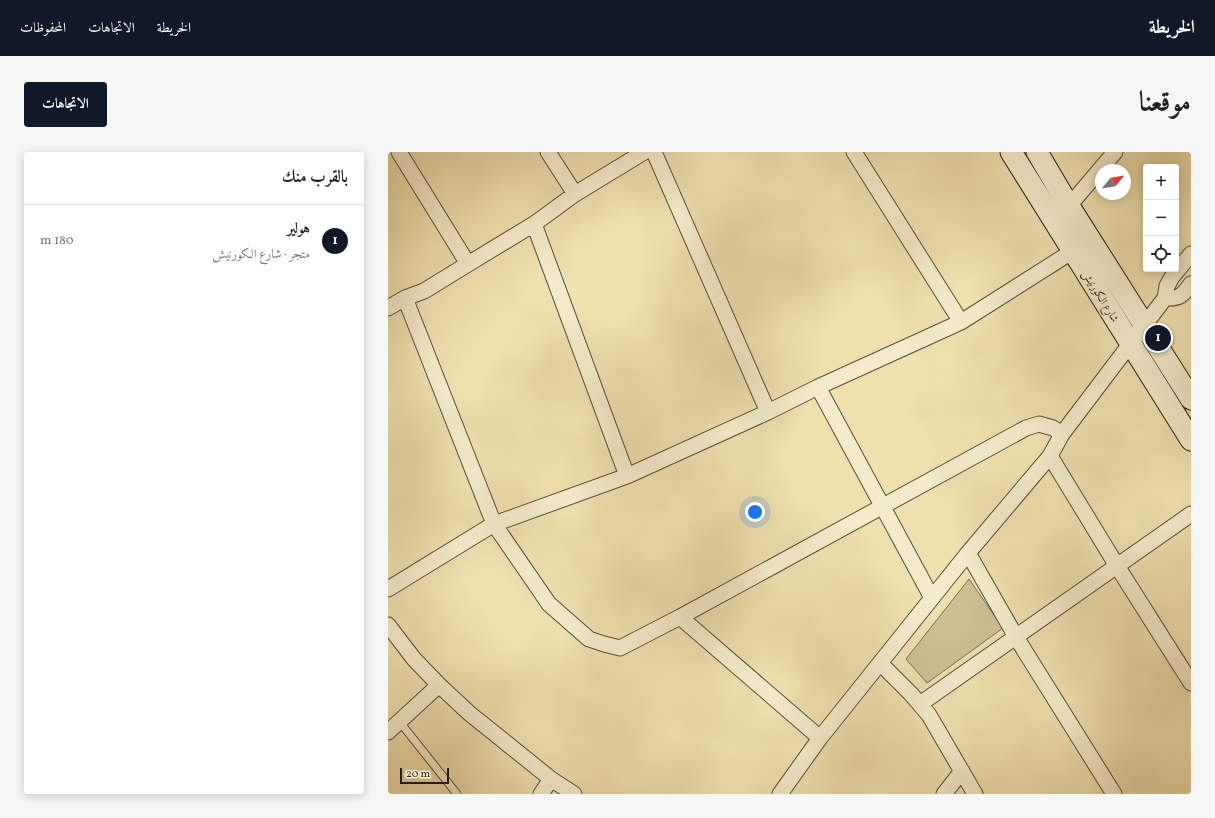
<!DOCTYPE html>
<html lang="ar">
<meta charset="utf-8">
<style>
body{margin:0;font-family:Vollkorn,Amiri,serif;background:#f6f6f6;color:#202124;direction:rtl}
.controls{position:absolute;right:12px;top:12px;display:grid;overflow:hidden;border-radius:4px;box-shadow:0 2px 10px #0003}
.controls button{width:36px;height:36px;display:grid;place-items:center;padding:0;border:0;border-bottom:1px solid #e0e0e0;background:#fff;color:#202124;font:20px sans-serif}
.compass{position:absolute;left:707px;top:12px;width:36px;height:36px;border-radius:50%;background:#fff;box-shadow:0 2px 10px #0003;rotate:60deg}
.scale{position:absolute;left:12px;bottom:10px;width:49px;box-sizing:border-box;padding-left:4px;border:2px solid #271c17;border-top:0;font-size:11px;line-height:14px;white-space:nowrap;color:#271c17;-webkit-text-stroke:3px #f5ebca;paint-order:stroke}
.you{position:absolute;left:367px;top:360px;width:14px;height:14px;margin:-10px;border:3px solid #fff;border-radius:50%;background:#1a73e8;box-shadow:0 0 0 6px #1a73e833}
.badge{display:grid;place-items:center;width:26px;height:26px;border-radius:50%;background:#111827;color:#fff;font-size:13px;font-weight:700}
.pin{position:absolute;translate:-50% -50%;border:2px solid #fff;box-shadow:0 1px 4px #0006}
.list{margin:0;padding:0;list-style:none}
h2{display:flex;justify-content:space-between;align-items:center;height:52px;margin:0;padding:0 16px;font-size:17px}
h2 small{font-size:13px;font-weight:400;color:#757577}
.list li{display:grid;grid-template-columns:26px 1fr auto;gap:12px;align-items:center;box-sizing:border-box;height:72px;padding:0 16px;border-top:1px solid #e0e0e0}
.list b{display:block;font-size:15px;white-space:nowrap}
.list p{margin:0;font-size:13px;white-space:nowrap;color:#757577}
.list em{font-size:13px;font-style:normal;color:#757577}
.icon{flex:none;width:22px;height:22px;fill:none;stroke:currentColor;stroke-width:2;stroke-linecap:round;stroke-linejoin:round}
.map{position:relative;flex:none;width:803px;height:642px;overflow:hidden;direction:ltr;border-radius:4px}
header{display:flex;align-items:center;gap:24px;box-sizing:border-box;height:56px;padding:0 20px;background:#111827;color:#fff}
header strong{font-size:19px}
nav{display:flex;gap:22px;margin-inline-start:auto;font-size:14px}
.intro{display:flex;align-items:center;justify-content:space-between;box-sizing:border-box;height:96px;padding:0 24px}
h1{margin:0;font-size:28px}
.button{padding:10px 18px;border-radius:4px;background:#111827;color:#fff;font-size:14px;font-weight:700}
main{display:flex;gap:24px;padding:0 24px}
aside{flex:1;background:#fff;border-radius:4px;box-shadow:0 2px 10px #0003}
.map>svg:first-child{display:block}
</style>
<header>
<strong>الخريطة</strong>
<nav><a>الخريطة</a><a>الاتجاهات</a><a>المحفوظات</a></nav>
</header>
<div class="intro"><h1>موقعنا</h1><a class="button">الاتجاهات</a></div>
<main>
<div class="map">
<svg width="803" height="642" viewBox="0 0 803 642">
<rect width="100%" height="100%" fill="#efe0ae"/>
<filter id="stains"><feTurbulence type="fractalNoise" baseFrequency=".005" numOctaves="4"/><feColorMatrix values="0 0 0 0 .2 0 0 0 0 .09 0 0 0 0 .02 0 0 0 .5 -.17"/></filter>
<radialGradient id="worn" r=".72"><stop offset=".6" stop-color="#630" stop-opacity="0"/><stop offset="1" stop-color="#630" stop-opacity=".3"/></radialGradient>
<path fill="#cdbf94" stroke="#7a6e56" d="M581,427l34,49 -76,55 -21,-24z"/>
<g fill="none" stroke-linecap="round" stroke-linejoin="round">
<defs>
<path id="lane" d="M11,569l58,73"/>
<path id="street" d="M11,0l69,112
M160,0l27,42
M266,0l114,260
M466,0l107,170
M681,54l46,-54
M146,72l93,252
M17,146l89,226 55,80 40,35 15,5 16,4 60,-31 346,-189 13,-4 14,4 9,6
M777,146c15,1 18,-3 26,-14
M0,156l17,-10 19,-7 44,-27 66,-40 41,-30 69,-42
M430,235l114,211
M662,304l67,110 74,117
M580,401l48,84 98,157
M0,437l106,-65 133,-48 141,-64 50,-25 143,-65 112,-71
M292,465l140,121
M0,473l26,34 25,26 30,28 82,66 23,15
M492,511l31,31 18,21 46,79
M532,552l271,-190
M0,580l51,-47
M153,642l10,-15
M392,642l40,-56 148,-185 82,-97 12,-22 103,-136 2,-12 5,-9 19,-23
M556,642l18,-23"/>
<path id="secondary" d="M623,0l180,288
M649,0l32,54 122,193"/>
</defs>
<use href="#lane" stroke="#594d3d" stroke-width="9"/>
<use href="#street" stroke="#594d3d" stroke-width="17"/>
<use href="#secondary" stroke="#271c17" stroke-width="23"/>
<use href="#lane" stroke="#f5ebca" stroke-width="7"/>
<use href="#street" stroke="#f5ebca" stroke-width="15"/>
<use href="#secondary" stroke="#f5ebca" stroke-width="21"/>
</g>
<g text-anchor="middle" stroke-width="3" stroke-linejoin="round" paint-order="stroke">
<g font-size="11" fill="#271c17" stroke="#f5ebca">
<text transform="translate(713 144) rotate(58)" y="4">شارع الكورنيش</text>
</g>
</g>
<rect width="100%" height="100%" filter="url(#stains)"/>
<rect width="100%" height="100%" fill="url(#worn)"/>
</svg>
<div class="controls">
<button>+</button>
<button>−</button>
<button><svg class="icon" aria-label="locate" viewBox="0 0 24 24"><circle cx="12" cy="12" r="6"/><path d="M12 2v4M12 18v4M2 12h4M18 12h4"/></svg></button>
</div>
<svg class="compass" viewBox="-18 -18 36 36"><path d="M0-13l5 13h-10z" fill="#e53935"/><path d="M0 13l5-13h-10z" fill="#757577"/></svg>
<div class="scale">20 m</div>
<div class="you"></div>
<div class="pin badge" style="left:770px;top:186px">1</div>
</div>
<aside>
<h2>بالقرب منك<small></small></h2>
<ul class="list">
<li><span class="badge">1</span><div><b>هولير</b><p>متجر · شارع الكورنيش</p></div><em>180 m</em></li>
</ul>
</aside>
</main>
